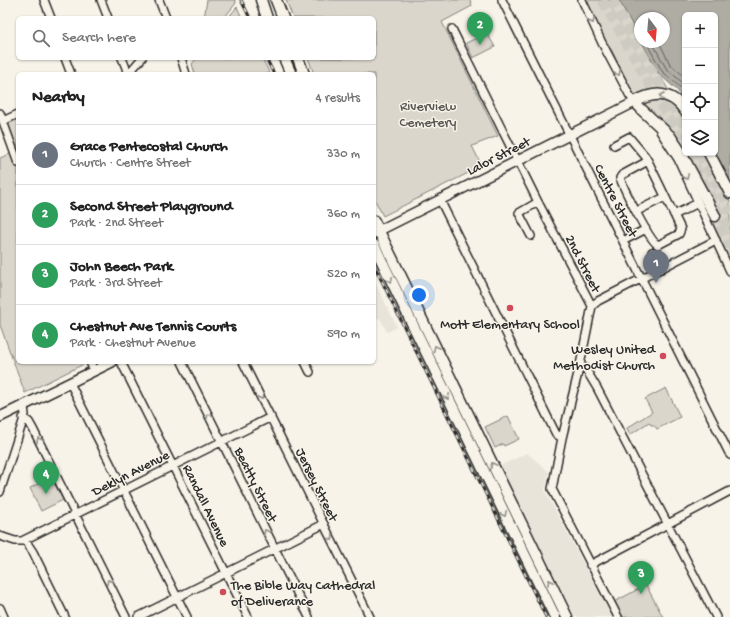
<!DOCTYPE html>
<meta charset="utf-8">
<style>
body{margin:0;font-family:"Gochi Hand",sans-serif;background:#f2f2f2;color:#222}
.controls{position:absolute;right:12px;top:12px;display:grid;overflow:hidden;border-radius:6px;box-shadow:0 1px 3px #0004}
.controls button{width:36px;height:36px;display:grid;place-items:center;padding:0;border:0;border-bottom:1px solid #e0e0e0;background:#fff;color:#222;font:20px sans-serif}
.compass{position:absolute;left:634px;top:12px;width:36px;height:36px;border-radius:50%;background:#fff;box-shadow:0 1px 3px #0004;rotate:164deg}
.you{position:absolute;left:419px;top:295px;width:14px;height:14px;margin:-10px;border:3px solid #fff;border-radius:50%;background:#1a73e8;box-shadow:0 0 0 6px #1a73e833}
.badge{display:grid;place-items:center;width:26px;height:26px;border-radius:50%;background:#d1495b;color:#fff;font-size:13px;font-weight:700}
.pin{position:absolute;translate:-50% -33px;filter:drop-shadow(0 1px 2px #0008)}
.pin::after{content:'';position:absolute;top:21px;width:14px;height:12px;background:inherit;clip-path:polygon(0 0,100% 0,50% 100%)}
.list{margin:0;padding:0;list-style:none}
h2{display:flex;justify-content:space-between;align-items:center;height:52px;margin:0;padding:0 16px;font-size:17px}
h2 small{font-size:13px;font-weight:400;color:#767676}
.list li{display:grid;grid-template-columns:26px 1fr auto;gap:12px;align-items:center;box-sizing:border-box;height:60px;padding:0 16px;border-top:1px solid #e0e0e0}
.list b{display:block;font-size:15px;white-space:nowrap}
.list p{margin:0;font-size:13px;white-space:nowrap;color:#767676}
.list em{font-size:13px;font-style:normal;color:#767676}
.icon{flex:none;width:22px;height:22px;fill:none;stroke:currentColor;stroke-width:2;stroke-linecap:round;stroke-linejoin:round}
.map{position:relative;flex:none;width:730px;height:617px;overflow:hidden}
.search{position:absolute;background:#fff;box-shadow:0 1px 3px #0004;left:16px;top:16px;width:360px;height:44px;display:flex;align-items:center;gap:10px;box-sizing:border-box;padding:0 14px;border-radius:6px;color:#767676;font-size:15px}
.panel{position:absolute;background:#fff;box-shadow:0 1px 3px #0004;left:16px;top:72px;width:360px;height:292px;border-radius:6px}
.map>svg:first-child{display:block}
</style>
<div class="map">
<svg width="730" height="617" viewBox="0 0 730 617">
<rect width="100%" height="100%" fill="#f7f3e8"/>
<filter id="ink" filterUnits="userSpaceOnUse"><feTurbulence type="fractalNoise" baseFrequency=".025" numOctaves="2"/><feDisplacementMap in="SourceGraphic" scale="8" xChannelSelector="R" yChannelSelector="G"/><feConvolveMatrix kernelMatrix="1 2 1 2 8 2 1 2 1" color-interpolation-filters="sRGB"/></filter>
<g filter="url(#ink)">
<path fill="#e8e4da" d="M374,280l23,47 -10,5 -7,-14 -6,1z
M527,453l22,19 -4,19 67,126h-39l-73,-151z"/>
<path fill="#dad6cc" stroke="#82807c" d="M207,0h28l1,3 -12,15h-20z
M286,0h184l2,6 -30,16 56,114 -26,10 10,20 -99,50 -9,-18v-124h-60l-6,-16h66v-40h-81z
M582,0h37l21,39v3h2l28,51 -36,2 -23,-46 -9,-6z
M237,7l5,11h-14z
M487,33l8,14 -22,11 -7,-15z
M197,58h65l8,16h-75l-3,-10z
M664,98l21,15v40h20l25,49v61l-21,-44 8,-4 -71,-106 -1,-5 2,-4z
M18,112v250h70l-63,31 -25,-68v-167l15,-6 -12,-35z
M666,388l14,29 -23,12 -3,-4h-3l-2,-3 -19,13 -3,-7 25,-16 -7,-13z
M508,416l11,23 -15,7 -1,-2 -8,4 -10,-21z
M51,477l12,23 -22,11 -11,-23z
M646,585l17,32h-40l-9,-15z"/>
<path fill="#afaca4" stroke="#7a7874" d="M619,0h111v187l-18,-34h3v-138h-30v89l-7,-13 -20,-18 -16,-31h22v-24h-24v21z"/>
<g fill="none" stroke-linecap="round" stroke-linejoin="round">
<path stroke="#605f5b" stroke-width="1" d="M646,42l16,29 19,17 4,7
M652,42l14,26 19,17
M659,42l11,22 15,13"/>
<path stroke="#cecbc2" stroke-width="10" stroke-dasharray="10 5" stroke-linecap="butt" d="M602,0l83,147
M611,0l74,128
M688,153l42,80
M699,153l25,45 6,15
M720,226l10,21"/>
<defs>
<path id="minor" d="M44,0l7,18
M101,0l7,18
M159,0l7,18
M502,0l228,455
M582,0l20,43 28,53 5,6
M452,29l86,173 54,104 -12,59 -18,73 -10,51 66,128
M65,58l6,16
M122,58l6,15
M181,58l5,16
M125,74l4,-1 13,-15
M0,113l18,50
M3,121l15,-7
M660,131l18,28 52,112
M614,145l15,-8 16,19 3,5 33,68 -2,5 -21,11c-8,-3 -34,-56 -38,-67l2,-3 26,-14
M440,200l116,234 6,4
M637,211l28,-14
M674,215l24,-12
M531,236l-12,-23 19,-11
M623,241l23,-12
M652,252l9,17
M592,306l6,-5 118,-61
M90,362l4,9
M121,362l127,255
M182,362l127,255
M243,362l127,255
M305,362l5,10
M580,365l5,3 12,20 119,229
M70,383l117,234
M23,418l6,4 4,7 93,188
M0,492l25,-77 -1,-9
M0,536l15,5h7l249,-124
M25,540l8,12 32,65
M590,565l140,-74
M0,608l4,9
M138,617l186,-93"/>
<path id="major" d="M374,233l261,-131 4,5
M0,417l112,-55"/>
<path id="highway" d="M261,0l6,18
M276,0l7,18
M284,58l7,16
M298,58l6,16
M635,102c19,-11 37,-11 50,9
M642,110l28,26 10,15 35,65
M709,153l21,40
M374,221l193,396
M374,245l181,372"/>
</defs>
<use href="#minor" stroke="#2b2b2b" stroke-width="10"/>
<use href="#major" stroke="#2b2b2b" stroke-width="12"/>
<use href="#highway" stroke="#2b2b2b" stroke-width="13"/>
<use href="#minor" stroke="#f7f3e8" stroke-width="7"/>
<use href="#major" stroke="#f7f3e8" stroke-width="9"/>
<use href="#highway" stroke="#f7f3e8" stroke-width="10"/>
<defs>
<path id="rail" d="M241,0l9,18
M266,58l8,16
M374,265l172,352"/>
</defs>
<use href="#rail" stroke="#2b2b2b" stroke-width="3"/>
<use href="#rail" stroke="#f7f3e8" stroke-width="1.5" stroke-dasharray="4.5" stroke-linecap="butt"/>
</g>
<defs><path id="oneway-chevron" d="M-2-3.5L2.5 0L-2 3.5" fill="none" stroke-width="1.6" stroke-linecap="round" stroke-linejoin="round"/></defs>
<g stroke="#918f8a">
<use href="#oneway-chevron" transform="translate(592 21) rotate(64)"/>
<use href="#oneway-chevron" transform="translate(618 73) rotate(62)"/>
<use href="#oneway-chevron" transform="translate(662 96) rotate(-171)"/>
<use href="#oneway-chevron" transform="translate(686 177) rotate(65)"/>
<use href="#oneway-chevron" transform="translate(390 280) rotate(64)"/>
<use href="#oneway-chevron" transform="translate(436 348) rotate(-116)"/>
<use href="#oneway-chevron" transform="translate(261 397) rotate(64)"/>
<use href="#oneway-chevron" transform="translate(447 397) rotate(64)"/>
<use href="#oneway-chevron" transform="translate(209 416) rotate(-116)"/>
<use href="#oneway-chevron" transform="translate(39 440) rotate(-116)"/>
<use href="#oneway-chevron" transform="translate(493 465) rotate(-116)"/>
<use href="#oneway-chevron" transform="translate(504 514) rotate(64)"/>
<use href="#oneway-chevron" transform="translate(266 532) rotate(-116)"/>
<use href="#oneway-chevron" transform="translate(331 538) rotate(63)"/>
<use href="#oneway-chevron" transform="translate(109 582) rotate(-116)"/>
<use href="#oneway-chevron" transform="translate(550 582) rotate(-116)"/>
</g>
</g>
<g fill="#d1495b" stroke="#f7f3e8" stroke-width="1.5">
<circle cx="510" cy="308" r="4"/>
<circle cx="663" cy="356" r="4"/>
<circle cx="223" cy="592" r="4"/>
</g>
<g text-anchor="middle" stroke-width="3" stroke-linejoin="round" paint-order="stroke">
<g font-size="14" fill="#575653" stroke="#f7f3e8">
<text x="428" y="110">Riverview<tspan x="428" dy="16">Cemetery</tspan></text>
</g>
<g font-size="14" fill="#2b2b2b" stroke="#f7f3e8">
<text transform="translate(498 155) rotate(-27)" y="5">Lalor Street</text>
<text transform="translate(617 200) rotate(63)" y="5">Centre Street</text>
<text transform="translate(584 263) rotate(63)" y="5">2nd Street</text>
<text transform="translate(130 472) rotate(-27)" y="5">Deklyn Avenue</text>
<text transform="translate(257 484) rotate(64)" y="5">Beatty Street</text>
<text transform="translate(318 484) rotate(64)" y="5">Jersey Street</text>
<text transform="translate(207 505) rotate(64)" y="5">Randall Avenue</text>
</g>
<g font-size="14" fill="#2b2b2b" stroke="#f7f3e8">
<text x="510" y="328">Mott Elementary School</text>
<text x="655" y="353" text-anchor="end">Wesley United<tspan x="655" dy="16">Methodist Church</tspan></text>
<text x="231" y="589" text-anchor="start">The Bible Way Cathedral<tspan x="231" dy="16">of Deliverance</tspan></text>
</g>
</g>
</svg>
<div class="controls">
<button>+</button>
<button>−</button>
<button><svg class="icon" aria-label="locate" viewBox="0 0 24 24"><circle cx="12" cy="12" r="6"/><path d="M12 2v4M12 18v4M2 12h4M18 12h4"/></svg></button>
<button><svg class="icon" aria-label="layers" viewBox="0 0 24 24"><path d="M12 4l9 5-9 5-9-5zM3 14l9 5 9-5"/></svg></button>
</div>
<svg class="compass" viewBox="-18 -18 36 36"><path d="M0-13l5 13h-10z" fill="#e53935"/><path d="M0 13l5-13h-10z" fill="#767676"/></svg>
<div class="you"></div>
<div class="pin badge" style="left:656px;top:283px;background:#6b7280">1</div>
<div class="pin badge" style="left:480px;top:45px;background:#2e9e5b">2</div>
<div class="pin badge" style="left:641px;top:594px;background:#2e9e5b">3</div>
<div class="pin badge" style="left:46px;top:494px;background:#2e9e5b">4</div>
<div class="search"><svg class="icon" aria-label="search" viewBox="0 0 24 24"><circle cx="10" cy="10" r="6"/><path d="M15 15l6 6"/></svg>Search here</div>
<section class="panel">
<h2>Nearby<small>4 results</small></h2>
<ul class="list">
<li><span class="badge" style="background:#6b7280">1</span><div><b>Grace Pentecostal Church</b><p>Church · Centre Street</p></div><em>330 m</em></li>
<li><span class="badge" style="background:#2e9e5b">2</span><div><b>Second Street Playground</b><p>Park · 2nd Street</p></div><em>360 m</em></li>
<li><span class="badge" style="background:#2e9e5b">3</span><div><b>John Beech Park</b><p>Park · 3rd Street</p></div><em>520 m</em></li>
<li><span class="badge" style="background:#2e9e5b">4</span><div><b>Chestnut Ave Tennis Courts</b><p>Park · Chestnut Avenue</p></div><em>590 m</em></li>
</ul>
</section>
</div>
